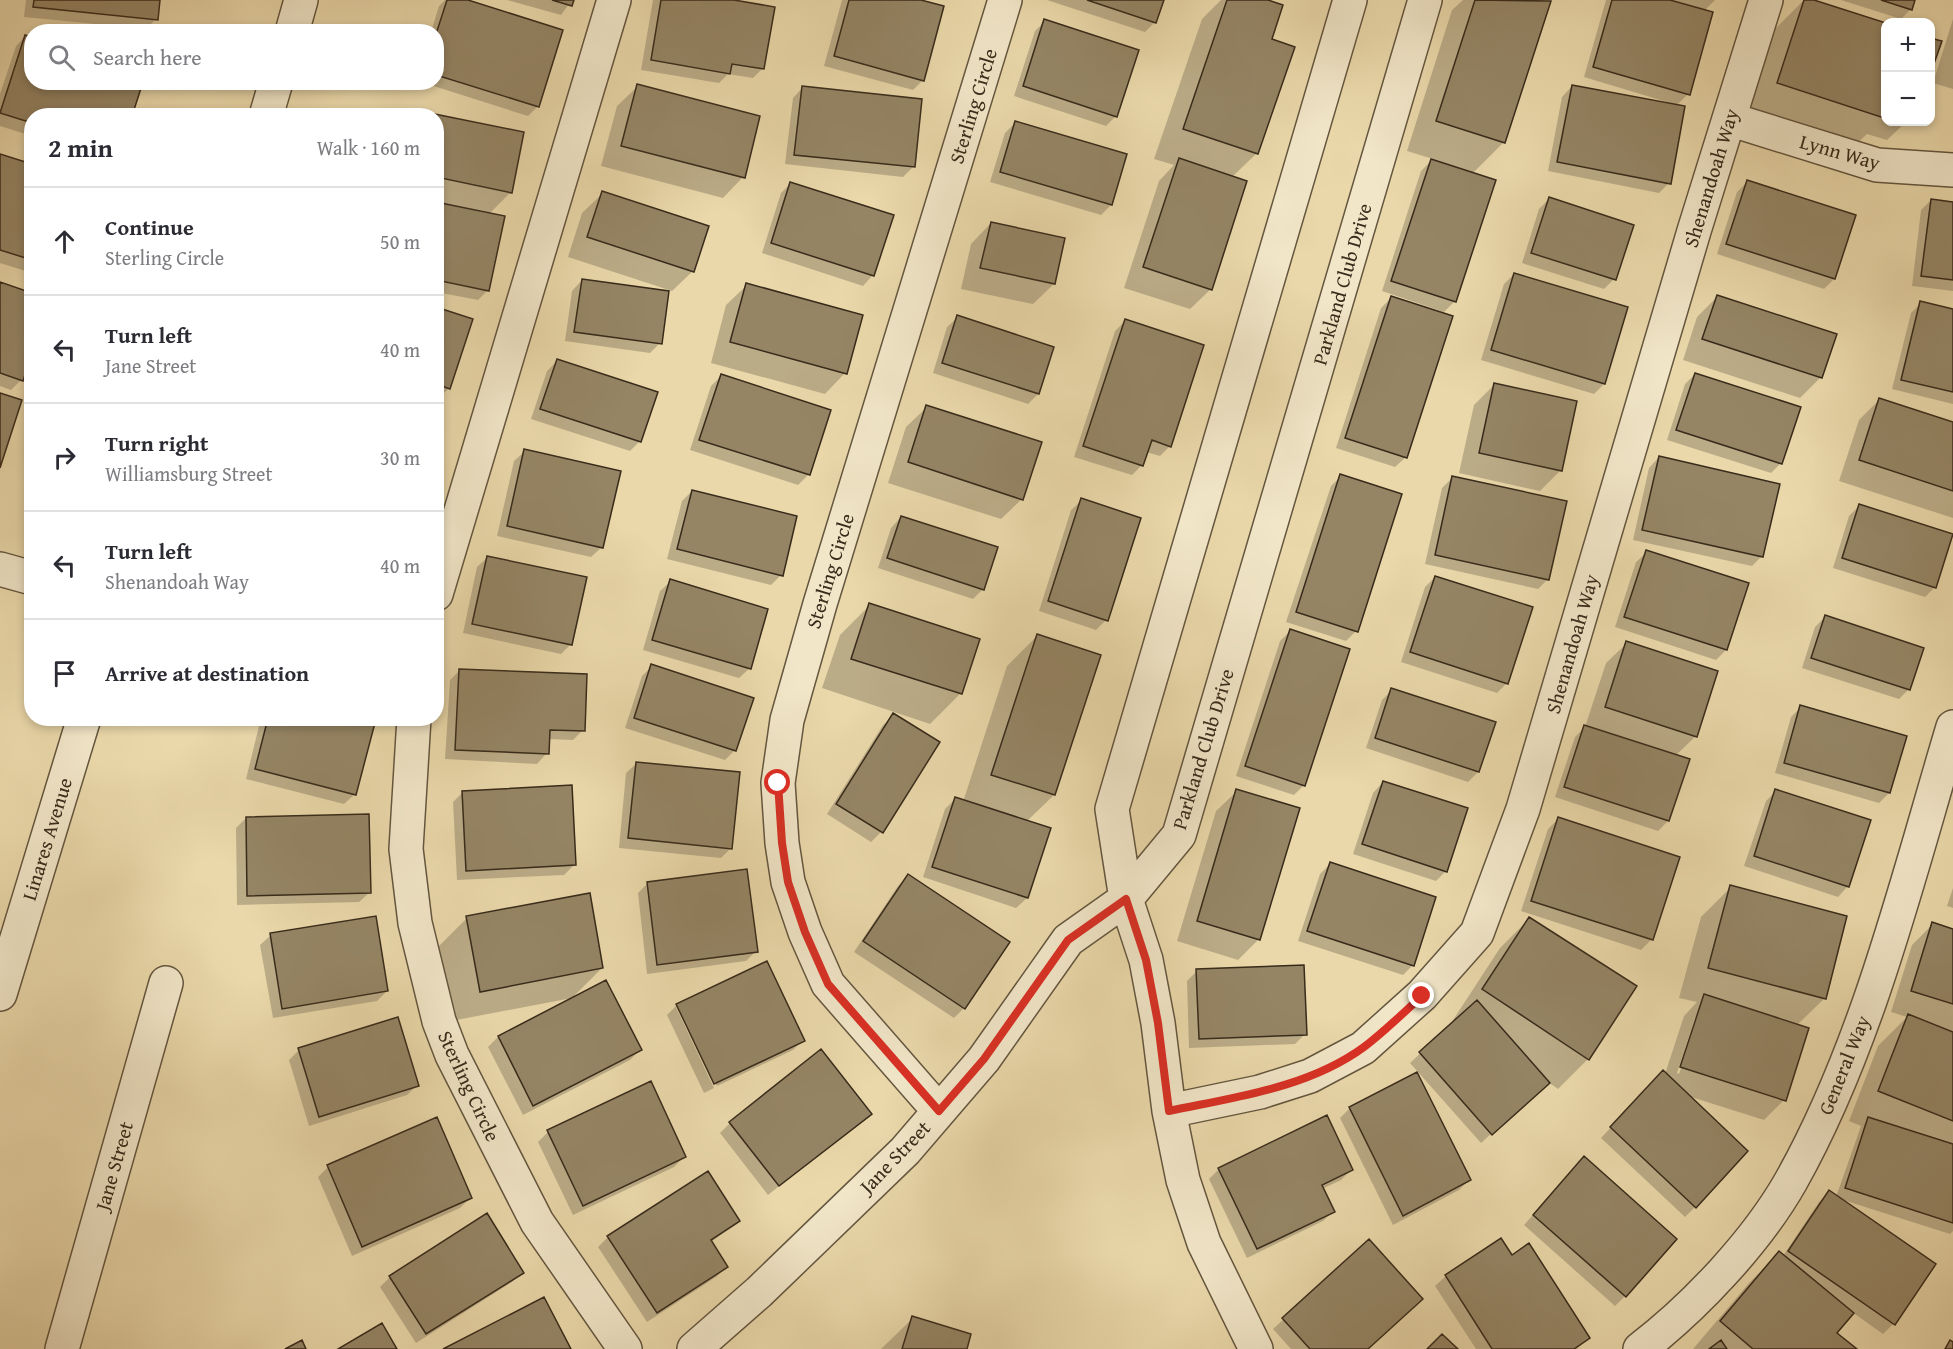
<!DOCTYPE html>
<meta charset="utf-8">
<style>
body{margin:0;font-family:"Gentium Book Plus",serif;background:#f2f2f3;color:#2b2b33}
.controls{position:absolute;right:18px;top:18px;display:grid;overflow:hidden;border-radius:12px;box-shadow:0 3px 9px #0003}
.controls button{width:54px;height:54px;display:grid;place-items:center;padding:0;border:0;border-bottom:2px solid #e1e1e2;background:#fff;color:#2b2b33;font:30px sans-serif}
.stop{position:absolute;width:18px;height:18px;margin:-14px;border:4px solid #d93025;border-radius:50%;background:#fff}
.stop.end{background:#d93025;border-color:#fff;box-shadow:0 2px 6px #0008}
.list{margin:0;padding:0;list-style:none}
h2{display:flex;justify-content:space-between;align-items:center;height:78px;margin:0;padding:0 24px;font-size:26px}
h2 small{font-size:20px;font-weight:400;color:#7c7c81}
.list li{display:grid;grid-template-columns:39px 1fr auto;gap:18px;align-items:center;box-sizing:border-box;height:108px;padding:0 24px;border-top:2px solid #e1e1e2}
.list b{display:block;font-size:22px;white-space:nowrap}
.list p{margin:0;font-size:20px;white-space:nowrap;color:#7c7c81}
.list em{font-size:20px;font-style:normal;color:#7c7c81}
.icon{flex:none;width:33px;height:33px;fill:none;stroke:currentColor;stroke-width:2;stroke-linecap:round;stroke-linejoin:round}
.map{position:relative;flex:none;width:1953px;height:1349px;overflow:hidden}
.search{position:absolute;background:#fff;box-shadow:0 3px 9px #0003;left:24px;top:24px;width:420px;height:66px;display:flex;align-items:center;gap:15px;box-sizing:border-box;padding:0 21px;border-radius:24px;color:#7c7c81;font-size:22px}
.panel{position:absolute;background:#fff;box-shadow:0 3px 9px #0003;left:24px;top:108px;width:420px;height:618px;border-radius:24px}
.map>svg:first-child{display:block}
</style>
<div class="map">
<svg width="1953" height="1349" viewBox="0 0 1953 1349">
<rect width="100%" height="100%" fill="#ead8aa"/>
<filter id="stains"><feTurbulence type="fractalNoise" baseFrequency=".00333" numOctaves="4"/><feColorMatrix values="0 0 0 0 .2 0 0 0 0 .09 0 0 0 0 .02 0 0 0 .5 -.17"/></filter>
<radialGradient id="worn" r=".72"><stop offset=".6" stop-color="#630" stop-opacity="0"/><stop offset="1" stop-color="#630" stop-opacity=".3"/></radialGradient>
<path fill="#0003" fill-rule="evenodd" d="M26,0h132l-2,19 -10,10 -122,-12z
M445,0h18l75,106 -10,10 -107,-34h15v-50h-5l8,-26z
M507,0h65l-11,15z
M653,0h72l38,68 -10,10 -25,-4 -9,9 -78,-13z
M842,0h73l8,80 -10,10 -89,-24z
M1047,0h115l-7,22 -10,10z
M1221,0h42l7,40 23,8 -37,106 -24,23 -21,112 -21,20 -66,-21 35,-107 15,-16 -20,-6 48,-140z
M1463,0h79l7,2 -45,140 -32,32 -17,127 -11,11 -62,-21 39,-120 12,-12 -26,-8 45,-141z
M1606,0h109l-11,11 -16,83 -11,11 -93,-28z
M1804,0l82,25v97h20l-19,18 -20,-6 -14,13 -105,-34 27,-84z
M1841,0h73l-3,9 -10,10z
M1953,19v70l-20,-6z
M1045,21l71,95 -10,10 -92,-30 21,-65z
M26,36l6,46v54l-32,-10v-32l16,-48z
M638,86l105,91 -20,21 -122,-32 16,-60z
M1572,86l97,97 -10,10 -111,-22 14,-74z
M803,87l110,80 -10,10 -118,-13 8,-66z
M436,116l75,76 -22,22 -1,76 -10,10 -42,-8z
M1015,123l96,82 -10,10 -111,-33 15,-49z
M0,155l32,11v107l-32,-10z
M1747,182l87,97 -10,10 -107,-35 20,-62z
M791,183l82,92 -10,11 -101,-33 19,-60z
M603,193l90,78 -21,20 -104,-34 14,-44z
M1549,199l65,80 -10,10 -82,-26 17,-54z
M1931,200l22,3v88l-41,-5 9,-76z
M991,223l63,61 -21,20 -72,-15 10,-45z
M1514,274l90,110 -10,10 -113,-34 23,-76z
M582,280l78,63 -10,10 -85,-12 7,-50z
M0,284l21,96 -10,10 -11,-4z
M747,285l98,88 -20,21 -114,-31 15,-58z
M1717,297l104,80 -21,21 -117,-38 14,-43z
M1391,298l15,159 -11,10 -59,-19 45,-140z
M1921,303l32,7v94l-61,-15 19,-76z
M436,309l13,79 -10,10 -3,-1z
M958,317l80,77 -10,10 -95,-31 14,-46z
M1125,321l45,125 -10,10 -14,-4 -4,13 -10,10 -58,-18 41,-126z
M557,361l83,80 -10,10 -99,-32 16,-48z
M1695,374l86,89 -10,10 -104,-33 18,-56z
M721,376l108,35 -21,64 -10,10 -108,-35 21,-64z
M1495,384l65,87 -20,20 -81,-18 15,-68z
M1879,400l74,24v94l-114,-37 20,-61z
M927,407l95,92 -21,20 -113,-36 18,-56z
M525,451l77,96 -11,10 -94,-21 17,-75z
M1659,457l103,99 -10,10 -119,-26 16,-72z
M1341,476l15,155 -10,10 -60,-19 45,-136z
M1452,478l96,101 -10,10 -113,-25 17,-76z
M692,491l89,84 -10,10 -104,-26 15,-58z
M1082,500l24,120 -10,10 -57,-19 32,-101z
M1859,506l76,81 -10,10 -92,-29 16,-52z
M901,517l82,72 -10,10 -95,-31 13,-40z
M1647,552l79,98 -10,10 -101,-33 21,-65z
M488,557l83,87 -10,10 -98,-21 14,-66z
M1435,577l72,106 -10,10 -96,-31 24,-75z
M671,581l79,87 -11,10 -96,-28 17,-59z
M870,605l108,35 -18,54 -30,30 -108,-36 18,-53z
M1825,617l84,72 -10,10 -97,-31 13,-41z
M1290,631l14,154 -10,10 -58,-19 44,-135z
M1037,636l62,20 -45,139 -28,27 23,7 -22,69 -11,10 -93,-31 22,-68 10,-10 8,3 44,-136z
M1627,643l69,93 -21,20 -7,65 -10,10 -103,-34 20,-60 10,-10 21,-64z
M652,666l83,84 -10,10 -100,-32 17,-52z
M460,670l123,60 -10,10 -25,-1 -1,14 -10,11 -92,-5 5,-79z
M1392,690l86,82 -10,10 -102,-34 16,-48z
M1801,707l88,86 -10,10 -104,-30 16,-56z
M894,715l43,28 -56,89 -10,10 -44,-28 56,-89z
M261,718l113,2 -19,74 -11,10 -98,-25z
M637,763l94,85 -10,10 -102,-10 7,-75z
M1383,782l63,89 -10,10 -83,-27 20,-61z
M1237,791l22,148 -21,21 -61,-19 39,-130z
M1776,791l72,95 -10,11 -94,-31 22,-65z
M463,792l111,73 -10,10 -107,5 -4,-78z
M246,818l124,74 -11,10 -122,3 -1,-77z
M1558,819l120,39 -27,82 -10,10 -120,-39 27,-82z
M1330,864l83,101 -10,10 -105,-34 22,-67z
M908,876l56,132 -10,10 -100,-66 44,-66z
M648,883l108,68 -10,10 -99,13 -9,-81z
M1731,887l94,111 -28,27 -13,75 -20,20 -76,-24 7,111 -10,10 -84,-79 52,-56 12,-8 19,-58 13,-14 -18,-4 22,-81zM1695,1018h3l-19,56 -2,-1z
M1953,888v20l-6,-2z
M467,918l135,50 -30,30 -121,23 -14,-73z
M1530,918l58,141 -30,30 -10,-7 -67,61 -71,-80 45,-42 -2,-1 47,-72z
M1933,924l20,6v101l-3,1 3,2v197l-3,3 -110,-35 53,125 -10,10 -31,-22 -17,21 19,16h-161l56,-66 30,-30 4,3 36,-54 10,-10 7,5 25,-71 -12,-5 29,-75 29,-29 -16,-5 21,-67z
M271,935l116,56 -10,10 -104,17 -13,-73z
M1197,971l108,63 -10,10 -106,4 -2,-67z
M677,1005l126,35 -10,10 -76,36 -38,-79h-3l38,81 -10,5 -37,-78z
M498,1037l142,13 -10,10 -107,55 -35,-68z
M299,1050l118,35 -10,10 -98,31 -20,-66z
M650,1083l34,74 -10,10 -101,48 -35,-73 10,-10z
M1350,1108l119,72 -10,10 -66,35 -53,-107z
M870,1114l-102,81 -48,-62 10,-10z
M328,1167l142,31 -10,10 -108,48 -34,-79z
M1574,1168l51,128 -10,10 -91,-81z
M1219,1169l132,1 -10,10 -19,9 11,22 -10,10 -76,37 -38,-79z
M738,1221l-27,21 15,25 -10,10 -69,45 -49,-75 10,-10z
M1369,1241l-2,108h-76l-18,-20z
M1500,1241l11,16 77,81 -11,11h-101l-41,-63 11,-10z
M522,1272l-10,10 -96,61 -36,-56 10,-10z
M913,1318l52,31h-84z"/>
<path fill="#958565" stroke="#382b1b" stroke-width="1.5" d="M34,0h126l-2,20 -125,-13z
M447,0h21l95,30 -24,77 -103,-32v-41z
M552,0h22l-2,6z
M661,0h73l41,7 -11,62 -32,-5 -2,10 -79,-14z
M849,0h72l23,6 -20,75 -90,-25z
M1087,0h77l-8,23z
M1227,0h41l15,5 -11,34 23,8 -37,107 -75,-25z
M1475,0l76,1 -46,142 -69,-22z
M1612,0h58l43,12 -23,83 -97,-28z
M1804,0h10l72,23 -2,95 -107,-35z
M1881,0h34l-3,10z
M1044,19l95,31 -22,67 -94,-31z
M25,35l7,2v45h111l-11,34h-100v7l-32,-10z
M1930,38l12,3 -12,34z
M637,84l123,32 -15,62 -124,-32z
M1572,85l113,21 -14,78 -114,-22z
M802,86l120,13 -7,68 -121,-12z
M410,109l114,23 -12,61 -76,-16v-61h-27z
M1015,121l112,33 -15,51 -112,-33z
M0,154l32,10v96l-32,-10z
M1179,158l68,23 -35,109 -69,-23z
M1431,159l65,21 -40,122 -65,-21z
M1747,180l109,35 -21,64 -109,-35z
M790,182l104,33 -20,61 -103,-33z
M602,191l107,35 -15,46 -107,-35z
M1549,197l85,28 -18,55 -85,-27z
M1931,199l22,3v78l-32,-4z
M436,202l69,14 -16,75 -53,-11z
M991,222l74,16 -10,46 -75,-16z
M1514,273l114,34 -23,77 -114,-34z
M582,279l87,12 -7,53 -88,-12z
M0,282l32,11v61l-9,27 -23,-8z
M746,283l117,32 -16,59 -117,-32z
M1717,295l120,39 -15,44 -120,-39z
M1391,296l62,20 -46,142 -62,-20z
M1920,301l33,8v83l-52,-12z
M436,307l37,12 -23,70 -14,-5z
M957,315l97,32 -15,47 -97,-31z
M1125,319l79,26 -33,102 -19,-7 -9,26 -60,-20z
M557,359l101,33 -17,50 -101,-33z
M1695,373l106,34 -19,57 -106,-34z
M721,374l110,36 -21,65 -111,-35z
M1494,383l83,18 -15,70 -83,-18z
M0,393l22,7 -22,68z
M1879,398l74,24v69l-94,-31z
M926,405l116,37 -19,58 -115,-38z
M524,449l97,22 -18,77 -96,-22z
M1659,456l121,28 -17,73 -121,-27z
M1340,474l62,20 -44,138 -62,-20z
M1452,476l115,25 -18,79 -114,-25z
M692,490l105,26 -14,60 -106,-27z
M1081,498l60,20 -33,103 -60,-20z
M1859,504l94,30 -17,54 -94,-30z
M901,516l97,31 -14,43 -97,-32z
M1646,550l103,33 -22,67 -103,-33z
M487,556l100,21 -15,68 -100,-21z
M1435,576l98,31 -25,77 -98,-32z
M670,579l98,30 -17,60 -99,-29z
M869,603l111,36 -18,55 -111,-35z
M1825,615l99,33 -14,42 -99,-32z
M1290,629l60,20 -45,137 -60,-20z
M1037,634l64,21 -46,140 -64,-20z
M1626,641l92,30 -21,66 -92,-30z
M651,664l103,34 -18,53 -102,-33z
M459,669l128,5 -2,57 -35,-1 -1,24 -94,-4z
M1391,688l105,34 -17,50 -104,-34z
M1800,705l107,31 -17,57 -106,-30z
M893,713l47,29 -57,91 -47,-29z
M268,718l108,1 -20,76 -101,-26z
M1584,725l106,34 -21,62 -105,-34z
M636,762l104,10 -8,77 -104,-11z
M1383,781l85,27 -21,64 -85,-28z
M572,785l4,80 -110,6 -4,-80z
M1236,789l64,19 -40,132 -63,-19z
M1775,789l96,31 -22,67 -95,-31z
M955,797l96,31 -23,70 -96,-31z
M369,814l2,79 -124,3 -1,-79z
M1558,817l122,40 -27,83 -122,-39z
M1330,862l106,35 -22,69 -107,-35z
M747,869l11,83 -101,13 -10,-83z
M908,874l102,68 -45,67 -102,-68z
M1730,885l117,31 -21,83 -118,-31z
M590,893l13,75 -123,24 -14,-76z
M376,916l12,75 -106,18 -12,-76z
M1529,917l108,69 -48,74 -107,-71z
M1932,922l21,7v75l-42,-13z
M767,961l38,80 -91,43 -38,-80z
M1304,965l3,70 -108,4 -3,-70z
M606,980l36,70 -109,56 -35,-70z
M1704,994l105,34 -23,73 -106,-34z
M1477,1000l73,83 -58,52 -73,-83z
M1908,1014l45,18v89l-75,-30z
M398,1017l21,69 -100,31 -21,-69z
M821,1049l51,65 -93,72 -50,-64z
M1663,1070l85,81 -52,57 -86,-81z
M1417,1072l54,108 -68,36 -54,-109z
M651,1081l35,76 -103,49 -36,-76z
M1327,1115l26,55 -31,15 13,27 -78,37 -39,-81z
M437,1117l35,81 -110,49 -35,-82z
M1868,1117l85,27v79l-108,-35z
M1584,1156l93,83 -51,58 -93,-82z
M708,1171l32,50 -29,19 17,27 -71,46 -50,-77z
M1829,1190l107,74 -41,61 -107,-74z
M487,1213l37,60 -98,61 -37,-58z
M1501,1238l11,17 17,-12 61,95 -16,11h-82l-47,-74z
M1369,1239l54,60 -55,50h-58l-28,-31z
M1779,1251l75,62 -17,20 20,16h-104l-33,-28z
M544,1297l27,52h-128z
M912,1316l59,18 -4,15h-65z
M382,1323l15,26h-59z
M1442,1334l16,15h-31z
M302,1340l4,9h-21z
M1721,1340l6,9h-18z
M1950,1340l3,2v7h-8z"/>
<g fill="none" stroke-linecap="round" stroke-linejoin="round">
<defs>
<path id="minor" d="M292,32l9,-32
M266,116l10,-34
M1729,119l148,46 76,5
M0,569l32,9
M436,594l178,-594
M414,718l-8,131 9,74 24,98 13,34 85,167 88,127
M0,994l84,-276
M939,1111l-111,-127 -23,-52 -17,-50 -6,-39 -4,-60 9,-63 33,-116 185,-604
M1169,1111l91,-19 50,-16 53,-28 59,-53 55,-62 46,-124 171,-578 72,-231
M62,1349l104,-366
M694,1349l65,-57 146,-141 79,-92 84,-119 58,-41 53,-64 246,-835
M1256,1349l-52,-106 -21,-63 -14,-69 -11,-88 -12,-63 -20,-61 -14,-90 238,-809
M1640,1349c55,-42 117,-108 151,-168 77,-137 117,-304 162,-454"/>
</defs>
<use href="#minor" stroke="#64563f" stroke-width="36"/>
<use href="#minor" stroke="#f1e6c8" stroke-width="33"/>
</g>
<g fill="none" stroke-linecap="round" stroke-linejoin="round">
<path stroke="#d93025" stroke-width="8" d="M778,783l4,60 6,39 17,50 23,52 111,127 45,-52 84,-119 58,-41 20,61 12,63 11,88c66,-14 139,-23 195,-64 20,-15 39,-34 58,-51"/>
</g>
<g text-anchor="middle" stroke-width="4.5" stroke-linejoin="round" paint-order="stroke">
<g font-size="20" fill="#382b1b" stroke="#f1e6c8">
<text transform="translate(973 106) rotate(-73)" y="7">Sterling Circle</text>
<text transform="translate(1840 152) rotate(16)" y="7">Lynn Way</text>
<text transform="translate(1711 178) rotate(-73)" y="7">Shenandoah Way</text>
<text transform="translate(1342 284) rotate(-74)" y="7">Parkland Club Drive</text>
<text transform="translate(830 571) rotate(-73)" y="7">Sterling Circle</text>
<text transform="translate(1572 644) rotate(-74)" y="7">Shenandoah Way</text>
<text transform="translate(1203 749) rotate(-73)" y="7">Parkland Club Drive</text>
<text transform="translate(47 839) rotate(-73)" y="7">Linares Avenue</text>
<text transform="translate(1844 1065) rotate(-68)" y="7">General Way</text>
<text transform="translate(469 1086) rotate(65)" y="7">Sterling Circle</text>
<text transform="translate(895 1157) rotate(-46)" y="7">Jane Street</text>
<text transform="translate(114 1166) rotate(-74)" y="7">Jane Street</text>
</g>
</g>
<rect width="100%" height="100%" filter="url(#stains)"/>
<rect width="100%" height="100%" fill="url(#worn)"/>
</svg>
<div class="controls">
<button>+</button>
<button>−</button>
</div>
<div class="stop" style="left:778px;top:783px"></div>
<div class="stop end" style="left:1422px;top:996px"></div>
<div class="search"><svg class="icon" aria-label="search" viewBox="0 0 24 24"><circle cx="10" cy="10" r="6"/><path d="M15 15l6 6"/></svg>Search here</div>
<section class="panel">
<h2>2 min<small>Walk · 160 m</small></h2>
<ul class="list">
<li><svg class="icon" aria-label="ahead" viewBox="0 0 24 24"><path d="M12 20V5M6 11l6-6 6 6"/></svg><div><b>Continue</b><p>Sterling Circle</p></div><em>50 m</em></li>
<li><svg class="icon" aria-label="left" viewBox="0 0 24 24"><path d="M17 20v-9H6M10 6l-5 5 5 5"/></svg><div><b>Turn left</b><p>Jane Street</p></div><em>40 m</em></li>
<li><svg class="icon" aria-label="right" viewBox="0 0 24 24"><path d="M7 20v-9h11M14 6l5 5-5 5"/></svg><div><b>Turn right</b><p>Williamsburg Street</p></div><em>30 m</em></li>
<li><svg class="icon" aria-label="left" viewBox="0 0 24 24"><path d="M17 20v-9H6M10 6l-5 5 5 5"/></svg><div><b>Turn left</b><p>Shenandoah Way</p></div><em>40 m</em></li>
<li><svg class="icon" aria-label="arrive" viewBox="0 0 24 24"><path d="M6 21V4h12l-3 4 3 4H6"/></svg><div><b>Arrive at destination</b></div></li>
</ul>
</section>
</div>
